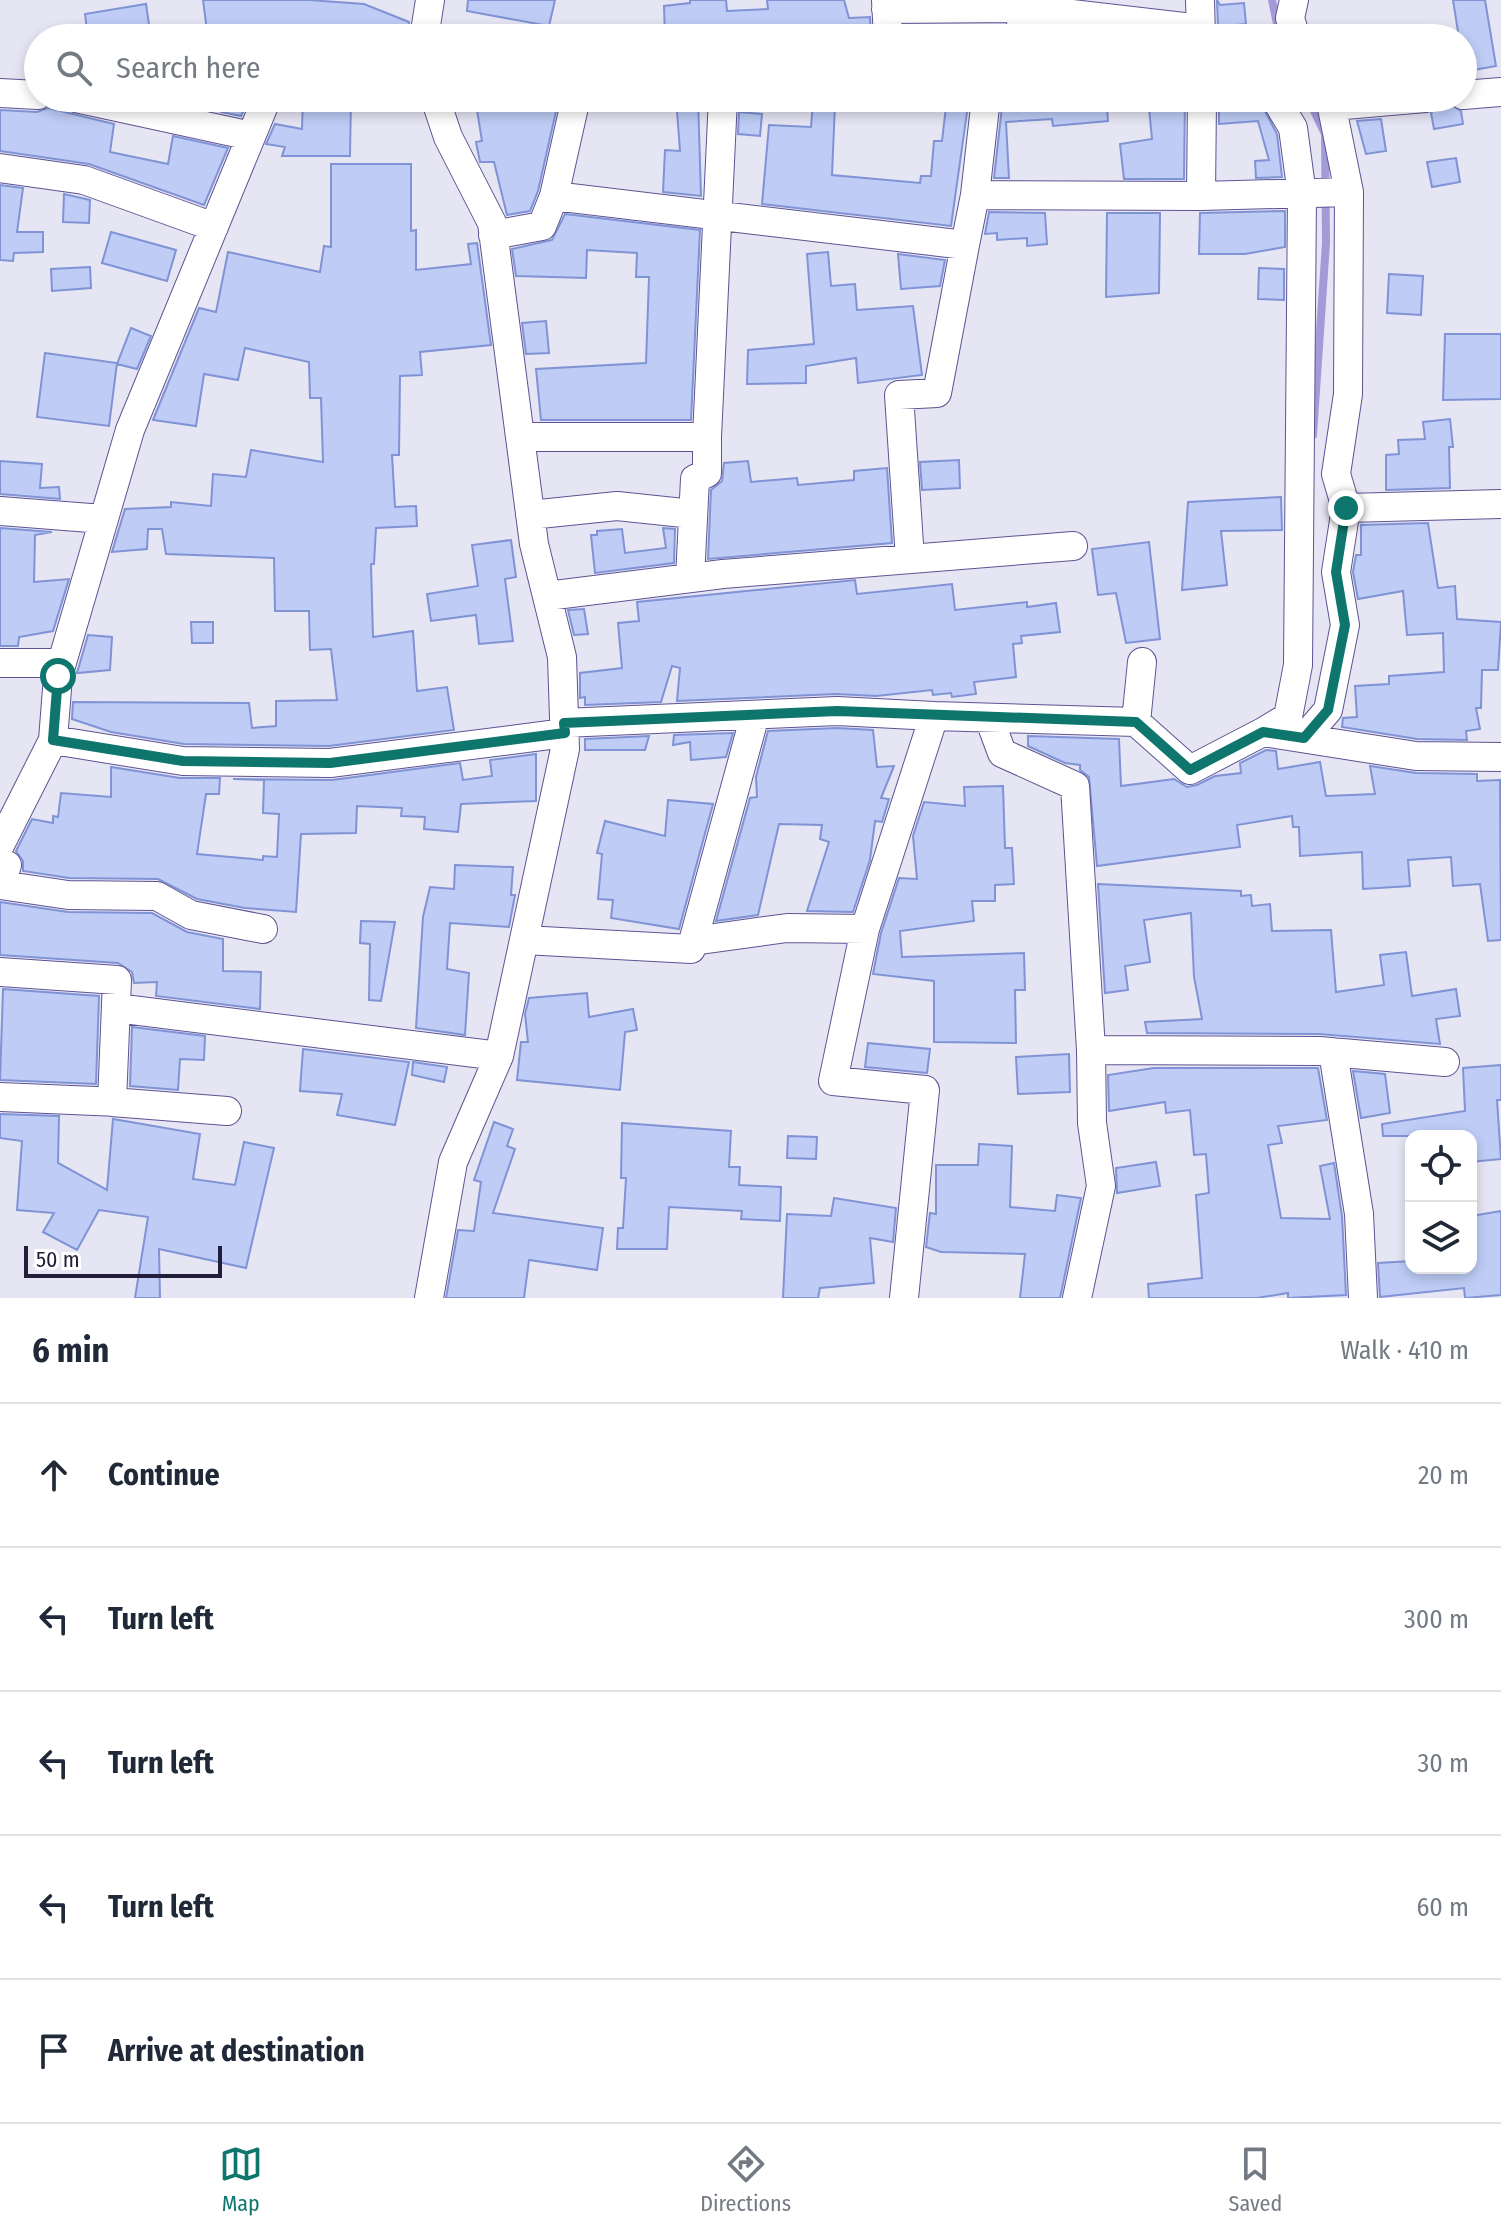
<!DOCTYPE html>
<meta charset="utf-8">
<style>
body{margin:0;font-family:"Fira Sans Condensed",sans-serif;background:#f6f6f7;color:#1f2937}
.controls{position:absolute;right:24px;bottom:24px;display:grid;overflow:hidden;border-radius:16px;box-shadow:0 4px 12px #0003}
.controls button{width:72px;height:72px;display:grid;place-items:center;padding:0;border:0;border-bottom:2px solid #e0e1e3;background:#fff;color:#1f2937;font:40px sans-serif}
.scale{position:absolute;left:24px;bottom:20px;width:198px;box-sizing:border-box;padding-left:8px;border:4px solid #221d38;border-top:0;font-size:22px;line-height:28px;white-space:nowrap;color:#221d38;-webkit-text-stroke:6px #fff;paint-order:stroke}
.stop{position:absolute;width:24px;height:24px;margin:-18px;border:6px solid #0f766e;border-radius:50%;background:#fff}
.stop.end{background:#0f766e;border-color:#fff;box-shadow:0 2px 8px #0008}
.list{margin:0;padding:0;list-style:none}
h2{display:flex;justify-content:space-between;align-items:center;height:104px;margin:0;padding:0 32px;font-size:34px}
h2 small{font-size:26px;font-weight:400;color:#747a83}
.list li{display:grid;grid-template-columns:52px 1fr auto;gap:24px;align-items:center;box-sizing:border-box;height:144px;padding:0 32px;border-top:2px solid #e0e1e3}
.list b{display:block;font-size:30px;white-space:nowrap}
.list em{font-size:26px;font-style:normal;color:#747a83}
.icon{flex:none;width:44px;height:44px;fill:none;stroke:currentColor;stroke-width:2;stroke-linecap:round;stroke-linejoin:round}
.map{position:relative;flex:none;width:1501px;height:1298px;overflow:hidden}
.search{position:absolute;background:#fff;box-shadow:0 4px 12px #0003;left:24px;right:24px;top:24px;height:88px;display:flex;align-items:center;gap:20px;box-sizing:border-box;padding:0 28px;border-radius:44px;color:#747a83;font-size:30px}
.sheet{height:824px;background:#fff}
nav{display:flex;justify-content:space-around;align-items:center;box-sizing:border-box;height:112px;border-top:2px solid #e0e1e3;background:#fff;font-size:22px;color:#747a83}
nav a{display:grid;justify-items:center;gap:4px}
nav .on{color:#0f766e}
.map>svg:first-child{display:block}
</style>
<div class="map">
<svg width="1501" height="1298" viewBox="0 0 1501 1298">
<rect width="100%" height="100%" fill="#e6e5f4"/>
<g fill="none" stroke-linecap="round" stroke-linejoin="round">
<path stroke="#a39ad8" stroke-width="8" d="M1272,0l8,38
M1308,98l17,36 1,109 -13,192"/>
</g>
<path fill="#beccf6" stroke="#7f93d5" stroke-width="2" d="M203,0h106l55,4 45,18 -2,16h-178l-1,-9 -21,2z
M468,0h87l-6,26 -82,-15z
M690,0h36l1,11 41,-2 -1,-9h77l5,18 21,-1 1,21h-206l-1,-32 26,-3z
M1217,0l3,5 24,-2 2,21 -28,3z
M1453,0h32l11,66 -33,6v-34h-4z
M146,4l5,34h-63l-3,-24z
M1004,25l1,13h-26l-1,-8 -26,6 -1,-10z
M221,98h28l-8,18 -20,-4z
M303,98h48l-1,58h-68l3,-9 -19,-3 9,-20 27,5z
M475,98h84l-21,93 -8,20 -23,4 -13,-53h-14l-4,-20 6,-1z
M676,98h22l3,98 -38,-4 2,-42 15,1z
M947,98h22l-18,128 -189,-22 7,-79 42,2 2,-25 22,2 -3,71 88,8 1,-7h10l3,-35h8z
M1003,98h103l2,23 -55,5 -1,-7 -46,3 3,56h-15z
M1148,98h37l-1,81h-60l-4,-35 32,-5z
M1219,98h39l19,36 5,43 -26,1 -1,-17 14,-1 -11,-39 -39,3z
M1448,102l13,9 2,13 -29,5 -3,-16 10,-10z
M48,108l66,16 -4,28 58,12 5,-28 55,12 -24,57 -115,-41 -89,-13v-41l37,2z
M739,112l23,2 -2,22 -22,-2z
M1381,119l5,32 -20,3 -9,-33z
M1456,158l4,24 -28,5 -5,-25z
M331,164h80v67l5,-1v40l55,-6 -3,-20 9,-1 14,102 -71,7 2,23 -22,1 -1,79h-7l3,52 21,-1 1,20 -41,2 -2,36h-3l2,73 40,-6 4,60 30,-4 7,43 -125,16 -145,-2 -73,-12 -39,-13 1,-17 176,1 3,25 24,-2v-25l61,-1 -6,-51 -21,1 -1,-39h-34l-1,-53 -108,-4 -4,-25h-14l-1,20 -35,3 13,-43 46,-2v-5l40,4 2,-32 33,3 5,-27 72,12 -2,-64h-11l-1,-36 -64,-14 -7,32 -34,-6 -8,52 -43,-6 46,-112 17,4 12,-60 92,20 4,-26 7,1z
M0,185l23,3 -6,44h26v20l-29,1 -1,8 -13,-1z
M64,194l26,6 -1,23 -26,-1z
M1285,211v36l-40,7h-46l1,-41z
M989,212l56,1 2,31 -20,2v-8l-30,2v-7l-12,1z
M1107,213h53l-1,80 -53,4z
M565,214l135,16 -9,190h-150l-5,-51 110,-6 3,-86h-13l1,-24 -50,-3 -1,28 -70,-2 -4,-27 40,-9z
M111,232l65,18 -9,31 -65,-18z
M828,252l3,34 24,-2 2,26 56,-4 9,69 -64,8 -2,-25 -50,8v17l-59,1 1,-34 66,-6 -7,-90z
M898,254l47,6 -5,26 -39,3z
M90,267l1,21 -39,3 -1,-22z
M1259,268l25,1v31l-26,-1z
M1389,274l34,2 -2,39 -34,-2z
M546,321l3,32 -23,1 -4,-31z
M131,328l20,8 -14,33 -20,-5z
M1445,334h56v65l-58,1z
M45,353l72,10 -8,63 -72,-9z
M1450,419l3,28h-4l1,41 -64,2v-35l13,-1 -1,-14 27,-1 -2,-17z
M959,460l1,28 -38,2 -2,-28z
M0,461l42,3 -2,24 19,-1 1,12 -60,-5z
M748,461l3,21 46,-4 1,7 56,-5v-9l33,-3 5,75 -184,16 3,-69 11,-9 2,-18z
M1281,497l1,33 -61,1 6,54 -45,5 6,-88z
M1428,523l10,65 17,-2 2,33 44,3 -3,48h-16l-1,38h-5l4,21 -14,2 1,9 -50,-1 -75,-12 1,-9 14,-1 -2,-31 34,-2v-8l55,-4 -1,-39 -36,2 -4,-44 -45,8 -5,-27 3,-17h5v-30z
M0,528l52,4 -17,3 -1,47 35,-3 -16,52 -34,6 -1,9h-18z
M663,528l12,1 -1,34 -79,10 -4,-38h6v-4l25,-2 3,24 41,-5z
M511,540l5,37 -11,2 8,62 -34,3 -3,-29 -45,6 -4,-27 51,-8 -6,-41z
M1149,542l11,97 -34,4 -10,-50 -18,2 -6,-46z
M855,580l2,14 95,-10 3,26 72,-8v5l29,-4 4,29 -39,4 1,7 -9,1 3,33 -42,5 2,12 -24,3 -1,-4 -18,2 -1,-5 -56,6 -40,-2 -159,7 3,-33 -8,-2 -11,36 -76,3v-8l-5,1v-25l42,-5 -4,-45 21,-2 -2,-19z
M584,609l4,25 -14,1 -6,-25z
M191,622h22v21h-21z
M88,635l24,2 -2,33 -33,3z
M837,728l36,2 4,37 17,-1 -13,32 8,1 -7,23 -7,-1 -5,39 -17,52 -46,-1 22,-69 -9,-3 2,-14 -43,-1 -21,91 -42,6 34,-123 7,-1 -1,-20 12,-46z
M733,733l-7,24 -35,3 -1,-18 -17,3 1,-10z
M649,736l-4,14h-60v-11z
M1028,736l91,3 2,47 53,-7 13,8 10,-2 18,-9 26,-3 -1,-10 26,-13 10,1 2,18 42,-7 6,34 49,-2 -5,-28 46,7 61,1v7l23,-1 1,160 -13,1 -8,-57 -27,2 -2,-29 -43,3 2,26 -47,3 -1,-37 -62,4 -1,-29h-6l-1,-11 -55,9 3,22 -143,19 -8,-89 -9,-7v-5l-15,-2 -37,-17z
M536,754v47l-75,3 -3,28 -34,-3 1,-12 -24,-1 1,-8 -45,-2 -1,27 -55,1 -5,78 -51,-4 -48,-9 -39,-20 -89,-1 -46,-7v-10l-7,-10 16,-32 21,4v-7l5,1 3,-24 50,4v-30l69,11h40l-1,16h-13l-9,60 66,6v-4l14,1 2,-43 -16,-1 1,-33 -31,-1 99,1 128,-17 3,17 29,-4 -2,-16z
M1003,786l2,62h7l2,36 -19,1v16h-23l2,20 -74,10 2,26 122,-4 1,37h-10l1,53 -82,-1v-61l-61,-7 8,-41 18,-55 18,1 -4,-43 11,-34 41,4 -1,-19z
M668,800l45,4 -34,125 -68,-11 2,-18 -15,-1 4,-45 -5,-1 8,-32 60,15z
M455,865l58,2 -2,28h4l-6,32 -59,-4 -3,46 22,4 -4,62 -49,-7 7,-111 7,-30 24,2z
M1098,884l143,7v5l10,-1 1,11 18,-2 2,27 59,-1 5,62 48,-7 -4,-30 26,-3 6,44 44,-7 4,27 -24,3 4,25 -121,-10 -172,-1 -2,-11 57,-3 -8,-42 -3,-64 -47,7 6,42 -25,4 3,24 -23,3z
M0,902l68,10 84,1 35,19 36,7v32l38,1 -1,37 -104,-13 1,-14 -23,1 -2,-11 -14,-9 -118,-8z
M361,921l34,1 -14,79 -12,-1 1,-56 -10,-1z
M3,989l96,7 -3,88 -96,-4z
M587,993l2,24 44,-8 4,21 -12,2 -5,58 -103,-10 4,-38h7l-3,-28 4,-16z
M132,1027l73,9 -1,24 -24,-1 -2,31 -48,-4z
M868,1043l62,6 -3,24 -62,-6z
M303,1049l106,13 -14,63 -58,-10 5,-21 -42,-3z
M1069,1054l1,38 -52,2 -2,-37z
M413,1062l34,5 -3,15 -32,-7z
M1501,1065v35h-4l4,59 -30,3v-26h-88l-1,-12 83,-13 -2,-43z
M1154,1068h164l9,52 -49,6 4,17 -14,2 13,73 49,1 -10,-53 14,-3 8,53 4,79 -58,3v-5l-31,5h-108l-1,-14 54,-6 -6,-83 13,-2 -3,-39 -12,1 -4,-45 -24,3 -1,-11 -56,9 -1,-36z
M1353,1071l32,3 5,39 -29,5z
M0,1114l59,2 -1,47 49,27 6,-71 87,15 -7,45 42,6 9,-43 30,6 -28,120 -87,-19 1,49h-25l13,-81 -49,-7 -22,40 -34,-18 11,-19 -37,-3 5,-69 -22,-3z
M494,1122l19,7 -6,17 8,3 -22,64 110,15 -6,42 -68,-10 -5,38h-78l12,-68 16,1 7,-49 -7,-2z
M622,1123l109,8 -2,36h11l-1,18 42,2 -1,34 -39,-2 1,-8 -73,-4 -2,42h-50l1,-21h5l3,-50h-5z
M788,1136l29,1 -1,22 -29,-1z
M979,1144l33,2 -2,61 45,4 2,-16 24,3 -21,100h-40l5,-44 -84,-2 -15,-5 4,-34 6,1v-49h42z
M1156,1162l4,24 -43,7 -1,-25z
M834,1198l62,10 -3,34 -23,-4 4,45 -54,5 -2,10h-35l4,-84 44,2z
M1501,1211v84l-36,3 -1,-10 -84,9 -2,-34 33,-2v7h60v-52z"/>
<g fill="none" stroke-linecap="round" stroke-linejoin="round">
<defs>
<path id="street" d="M886,0l2,38
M1020,0l2,38
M1200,0l1,38
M1294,0l-4,18 6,20
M886,9l135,-1 180,21
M424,38l6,-38
M0,93l38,2
M1463,95l38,-3
M76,98l175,38
M986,98l-11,97 226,1 148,-4
M1330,98l19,94 -1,202 -12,80 10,34 155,-4
M1333,106l92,-8
M0,168l84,12 130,47
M554,196l22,-98
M1201,196l1,-98
M493,235l49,-9 12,-30 411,49 10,-50
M520,437h187l16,-339
M0,511l103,8
M530,515l87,-9 76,8
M910,559l-11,-164 38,-2 28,-148
M690,578l5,-99 12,-6v-36
M547,596l176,-22 350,-28
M0,663h61
M989,718l13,35 73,33 16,264 228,1 126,11
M1136,722l6,-60
M564,723l273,-12 97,5
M1263,732l25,-15 10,-52 4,-470 -9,-67 -18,-30
M1304,738l24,-28 17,-85 -9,-53 10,-64
M53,740l5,-64 72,-246 137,-332
M0,845l53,-105 130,21 147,2 235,-30
M0,862l7,3 -6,20 67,10 89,1 34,19 72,14
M524,940l167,9 64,-234
M693,941l94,-13 78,1
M0,972l117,8 -5,122 115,9
M116,1008l383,48
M1333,1052l26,162 4,84
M0,1097l119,5
M429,1298l24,-136 46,-106 66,-307 -3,-92 -28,-113 -42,-321 -44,-86 -13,-39
M904,1298l21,-208 -92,-9 32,-152 69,-213 202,6 54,48 73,-38 153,24 85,1
M1077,1298l24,-112 -9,-63 -1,-73"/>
</defs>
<use href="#street" stroke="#5e5392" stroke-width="30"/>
<use href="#street" stroke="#fff" stroke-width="28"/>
</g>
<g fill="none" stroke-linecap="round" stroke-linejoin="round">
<path stroke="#0f766e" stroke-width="10" d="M58,676l-5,64 130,21 147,2 235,-30 -1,-10 273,-12 299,11 54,48 73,-38 41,6 24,-28 17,-85 -9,-53 10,-64"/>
</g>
</svg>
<div class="controls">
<button><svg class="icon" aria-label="locate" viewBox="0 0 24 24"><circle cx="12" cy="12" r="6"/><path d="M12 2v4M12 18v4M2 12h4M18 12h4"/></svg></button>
<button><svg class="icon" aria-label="layers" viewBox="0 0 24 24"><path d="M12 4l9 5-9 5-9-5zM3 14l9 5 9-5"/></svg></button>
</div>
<div class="scale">50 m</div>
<div class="stop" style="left:58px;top:676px"></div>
<div class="stop end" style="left:1346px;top:508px"></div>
<div class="search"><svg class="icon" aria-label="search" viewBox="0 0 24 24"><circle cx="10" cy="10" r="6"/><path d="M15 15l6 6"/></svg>Search here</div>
</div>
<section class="sheet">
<h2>6 min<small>Walk · 410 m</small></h2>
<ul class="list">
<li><svg class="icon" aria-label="ahead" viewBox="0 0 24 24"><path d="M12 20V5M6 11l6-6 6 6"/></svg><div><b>Continue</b></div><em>20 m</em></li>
<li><svg class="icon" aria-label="left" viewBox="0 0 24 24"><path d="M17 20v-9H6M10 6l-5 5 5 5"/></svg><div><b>Turn left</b></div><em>300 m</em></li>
<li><svg class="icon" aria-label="left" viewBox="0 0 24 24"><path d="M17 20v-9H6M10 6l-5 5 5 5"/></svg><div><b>Turn left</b></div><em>30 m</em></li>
<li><svg class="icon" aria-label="left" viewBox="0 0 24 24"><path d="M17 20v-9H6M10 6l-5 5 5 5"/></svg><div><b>Turn left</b></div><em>60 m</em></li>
<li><svg class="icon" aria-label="arrive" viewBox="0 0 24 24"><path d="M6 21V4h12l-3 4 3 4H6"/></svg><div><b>Arrive at destination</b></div></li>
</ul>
</section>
<nav>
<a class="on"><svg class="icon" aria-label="map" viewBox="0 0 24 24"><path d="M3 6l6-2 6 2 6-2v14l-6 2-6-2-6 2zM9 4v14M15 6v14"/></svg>Map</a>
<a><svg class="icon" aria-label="directions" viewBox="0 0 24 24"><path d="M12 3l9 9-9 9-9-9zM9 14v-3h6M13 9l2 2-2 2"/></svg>Directions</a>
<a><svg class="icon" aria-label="saved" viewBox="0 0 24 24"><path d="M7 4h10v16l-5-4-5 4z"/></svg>Saved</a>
</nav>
